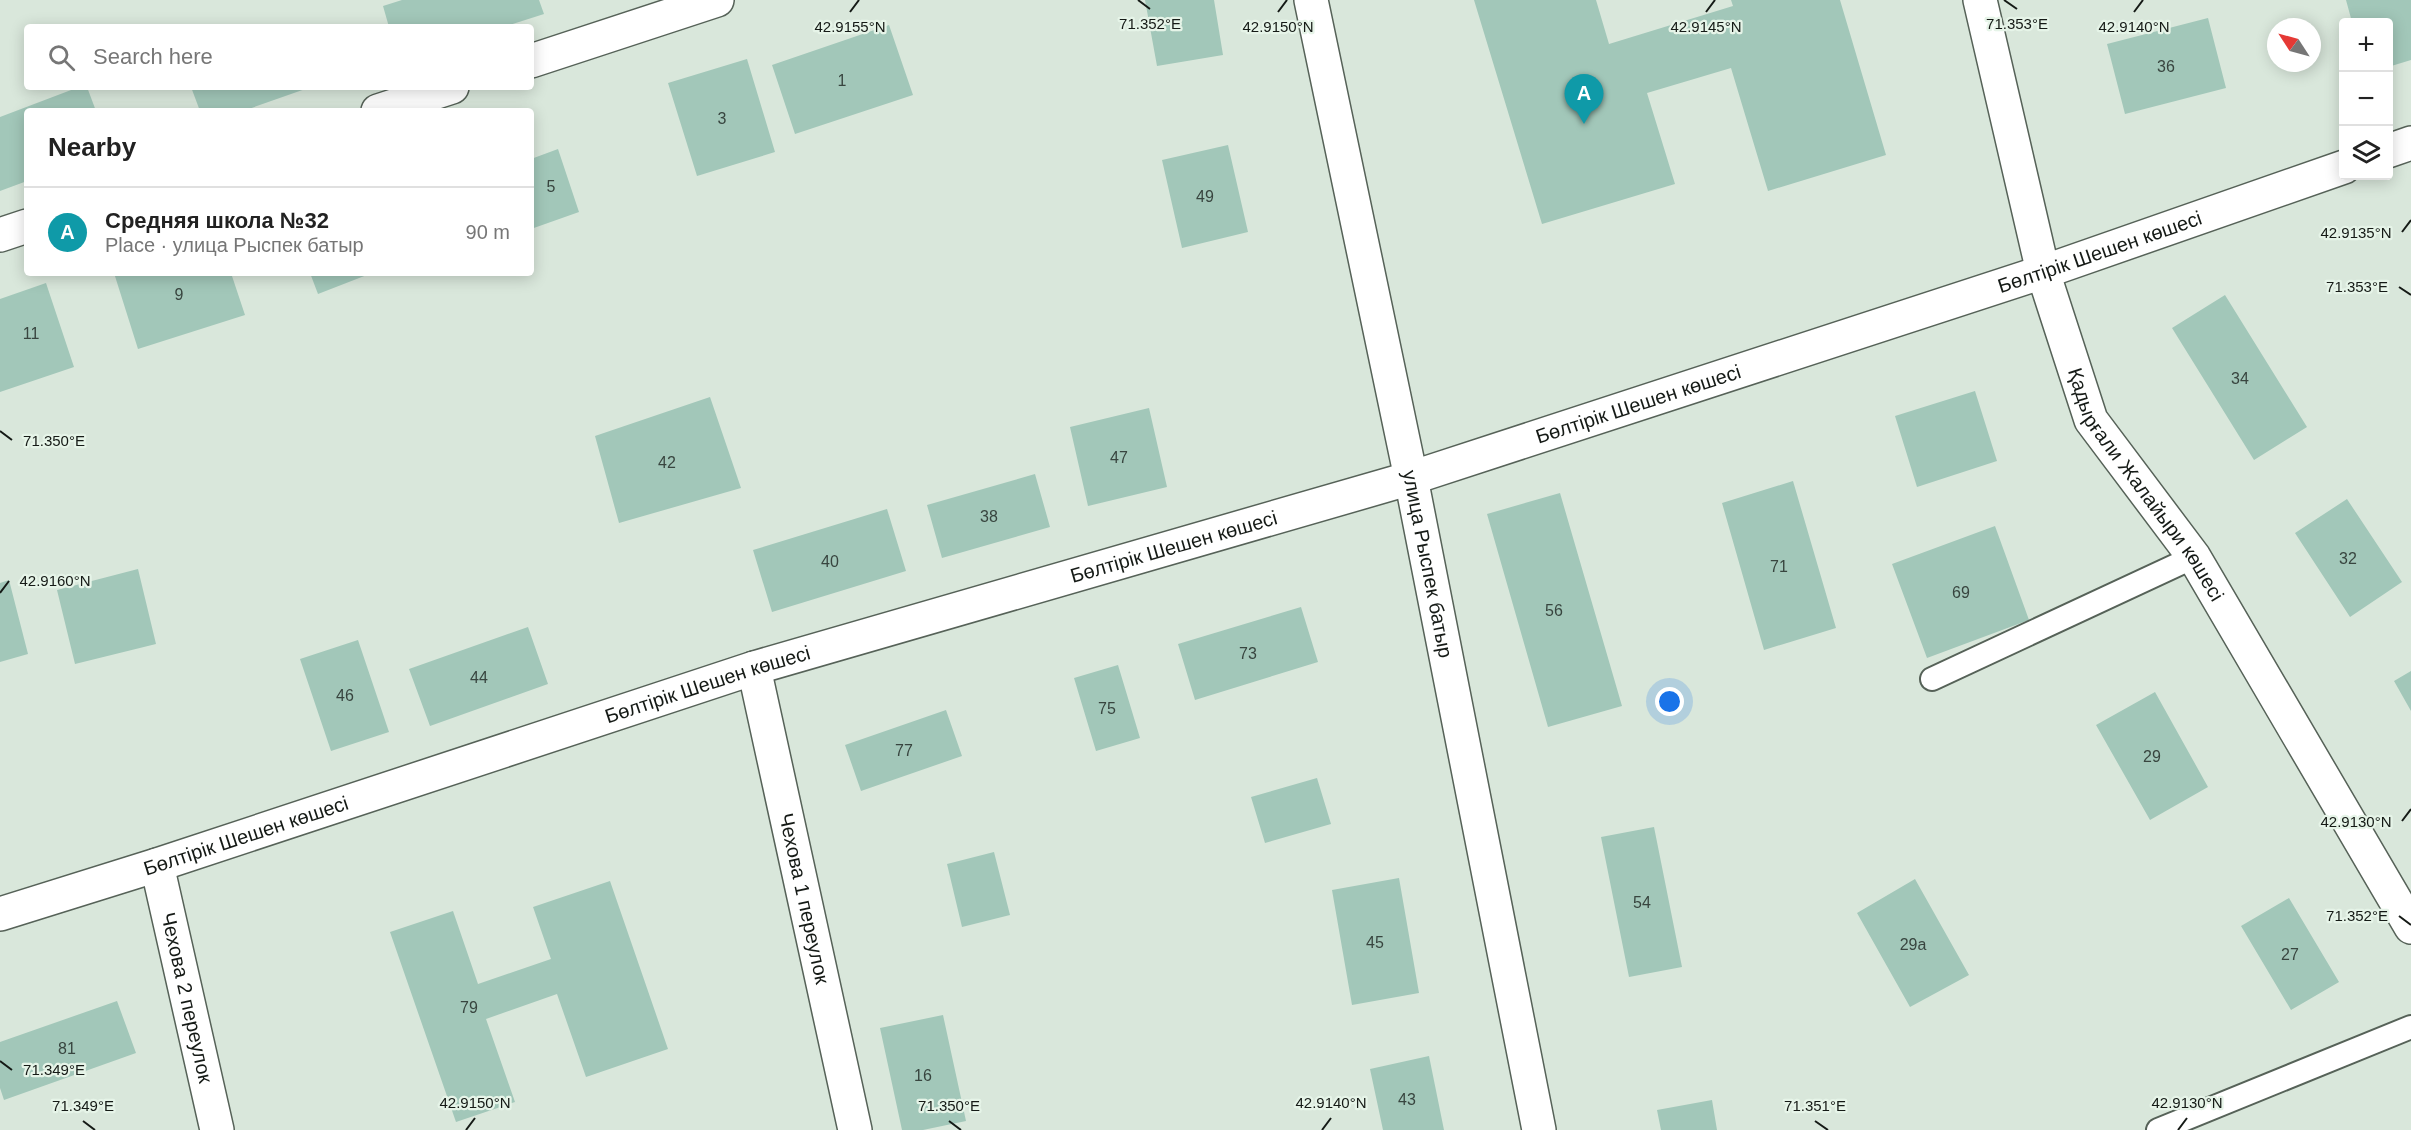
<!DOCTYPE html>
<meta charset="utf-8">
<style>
body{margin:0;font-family:Helvetica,sans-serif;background:#f6f6f6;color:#222}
.controls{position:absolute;right:18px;top:18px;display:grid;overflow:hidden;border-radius:6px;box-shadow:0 3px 15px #0003}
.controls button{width:54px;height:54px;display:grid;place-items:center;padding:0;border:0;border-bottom:2px solid #e0e0e0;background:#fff;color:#222;font:30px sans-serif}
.compass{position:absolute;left:2267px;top:18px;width:54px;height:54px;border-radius:50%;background:#fff;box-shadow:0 3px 15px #0003;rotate:306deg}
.you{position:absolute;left:1670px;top:702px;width:21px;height:21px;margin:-15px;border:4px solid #fff;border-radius:50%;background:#1a73e8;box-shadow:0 0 0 9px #1a73e833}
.badge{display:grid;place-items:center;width:39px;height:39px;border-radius:50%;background:#2f6da4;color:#fff;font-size:20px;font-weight:700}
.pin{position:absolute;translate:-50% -50px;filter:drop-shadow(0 2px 3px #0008)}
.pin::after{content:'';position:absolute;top:32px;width:21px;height:18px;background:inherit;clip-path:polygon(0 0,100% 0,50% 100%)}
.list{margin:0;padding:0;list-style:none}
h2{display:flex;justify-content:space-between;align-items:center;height:78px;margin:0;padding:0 24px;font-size:26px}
h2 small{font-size:20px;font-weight:400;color:#767676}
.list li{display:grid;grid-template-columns:39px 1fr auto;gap:18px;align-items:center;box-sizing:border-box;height:90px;padding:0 24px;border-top:2px solid #e0e0e0}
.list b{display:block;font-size:22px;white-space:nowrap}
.list p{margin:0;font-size:20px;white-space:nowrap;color:#767676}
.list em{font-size:20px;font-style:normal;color:#767676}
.icon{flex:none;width:33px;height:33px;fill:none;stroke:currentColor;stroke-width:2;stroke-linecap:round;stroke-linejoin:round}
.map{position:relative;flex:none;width:2411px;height:1130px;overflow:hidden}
.search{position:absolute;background:#fff;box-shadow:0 3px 15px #0003;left:24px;top:24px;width:510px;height:66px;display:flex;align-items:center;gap:15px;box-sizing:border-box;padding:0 21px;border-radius:6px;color:#767676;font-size:22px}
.panel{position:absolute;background:#fff;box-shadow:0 3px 15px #0003;left:24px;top:108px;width:510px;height:168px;border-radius:6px}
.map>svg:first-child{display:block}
</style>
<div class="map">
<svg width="2411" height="1130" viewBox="0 0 2411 1130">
<rect width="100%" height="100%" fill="#d9e7db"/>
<path fill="#a2c7b9" d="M402,0h137l5,14 -41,13h-114l-6,-21z
M1145,0h69l9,55 -66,11z
M1474,0h122l13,44 124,-38 -2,-6h109l46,155 -118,36 -37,-123 -84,25 28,91 -133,40z
M2346,0h65v60l-23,7v-45h-36z
M2208,18l18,70 -101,26 -18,-70z
M889,25l24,70 -118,39 -23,-69z
M747,59l28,93 -78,24 -29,-93z
M79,87h8l9,24h-69v70l-27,10v-74z
M191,87h120l-68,24h-43z
M1228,145l20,87 -66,16 -20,-88z
M558,149l21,63 -48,17v-70z
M114,273h117l14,42 -107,34z
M310,273h62l-54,21z
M46,283l28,84 -74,25v-93z
M2225,295l82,132 -53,33 -82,-132z
M1975,391l22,70 -80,26 -22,-71z
M710,397l31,91 -122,35 -24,-87z
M1149,408l18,79 -79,19 -18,-79z
M1035,474l15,53 -108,31 -15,-53z
M1793,481l43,147 -72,22 -42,-147z
M1560,493l62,213 -74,21 -61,-213z
M2347,499l55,83 -52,35 -55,-84z
M887,509l19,62 -134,41 -19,-62z
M1995,526l34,94 -102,38 -35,-94z
M138,569l18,75 -81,20 -18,-74z
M9,580l19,74 -28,8v-79z
M1301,607l17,55 -123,38 -17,-56z
M528,627l20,57 -118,42 -21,-57z
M358,640l31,92 -58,19 -31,-92z
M1118,665l22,73 -44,13 -22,-73z
M2411,671v40l-17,-30z
M2155,692l53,95 -58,33 -54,-95z
M946,710l16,46 -101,35 -16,-46z
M1317,778l14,46 -66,19 -14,-46z
M1654,827l28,140 -53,10 -28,-140z
M994,852l16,63 -48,12 -15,-63z
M1399,878l20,115 -67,12 -20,-115z
M1915,879l54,96 -59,32 -53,-94z
M610,881l58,168 -82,28 -29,-83 -71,25 29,83 -59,20 -66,-190 63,-21 25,73 73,-25 -18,-52z
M2289,898l50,84 -48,28 -50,-84z
M117,1001l19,52 -132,47 -4,-12v-46z
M943,1015l23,106 -43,9h-21l-22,-102z
M1429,1056l15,74h-61l-13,-61z
M1712,1100l5,30h-56l-4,-20z"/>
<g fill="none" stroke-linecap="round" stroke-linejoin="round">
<defs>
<path id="service" d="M1932,679l262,-122
M2158,1130l253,-103"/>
<g id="minor">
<path id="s1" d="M1311,0l100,478 128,652"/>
<path id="s2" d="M1980,0l63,272 48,148 103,137 217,370"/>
<path d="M531,61l186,-61"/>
<path d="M378,111l74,-24"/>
<path d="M2388,151l23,-8"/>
<path d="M0,235l27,-9"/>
<path id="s3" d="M754,668l101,462"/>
<path id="s4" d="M157,865l60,265"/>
<path id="s5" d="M0,914l157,-49 597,-197 657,-190 632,-206 301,-105"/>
</g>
</defs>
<use href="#service" stroke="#566258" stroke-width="26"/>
<use href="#minor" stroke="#566258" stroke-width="36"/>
<use href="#service" stroke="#fff" stroke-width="22"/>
<use href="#minor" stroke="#fff" stroke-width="33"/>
</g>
<path fill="none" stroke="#151a16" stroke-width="2" d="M1138,0l12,9M2004,0l13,9M850,12l9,-12M1278,12l9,-12M1706,12l9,-12M2134,12l9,-12M2402,232l9,-12M2399,287l12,8M0,431l12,9M0,593l9,-12M2402,821l9,-12M2399,916l12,9M0,1061l12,9M83,1121l12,9M949,1121l12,9M1815,1121l13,9M466,1130l9,-12M1322,1130l9,-12M2178,1130l9,-12"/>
<g text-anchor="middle" stroke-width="4.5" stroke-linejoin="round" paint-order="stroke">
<g font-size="16" fill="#38453f">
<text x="2166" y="72">36</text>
<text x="842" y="86">1</text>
<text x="722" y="124">3</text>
<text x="551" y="192">5</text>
<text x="1205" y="202">49</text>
<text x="179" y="300">9</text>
<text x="31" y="339">11</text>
<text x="2240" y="384">34</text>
<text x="1119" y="463">47</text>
<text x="667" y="468">42</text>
<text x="989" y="522">38</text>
<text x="2348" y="564">32</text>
<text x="830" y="567">40</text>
<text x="1779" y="572">71</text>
<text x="1961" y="598">69</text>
<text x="1554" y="616">56</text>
<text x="1248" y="659">73</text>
<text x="479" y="683">44</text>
<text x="345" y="701">46</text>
<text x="1107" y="714">75</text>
<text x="904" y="756">77</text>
<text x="2152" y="762">29</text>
<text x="1642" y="908">54</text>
<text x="1375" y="948">45</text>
<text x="1913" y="950">29а</text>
<text x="2290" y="960">27</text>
<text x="469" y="1013">79</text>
<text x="67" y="1054">81</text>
<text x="923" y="1081">16</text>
<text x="1407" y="1105">43</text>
</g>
<g font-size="20" fill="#151a16" stroke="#e6f4e8">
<text dy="7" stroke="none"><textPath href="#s5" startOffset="2202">Бөлтірік Шешен көшесі</textPath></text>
<text dy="7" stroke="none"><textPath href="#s5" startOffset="1716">Бөлтірік Шешен көшесі</textPath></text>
<text dy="7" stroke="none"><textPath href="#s2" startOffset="518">Қадырғали Жалайыри көшесі</textPath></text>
<text dy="7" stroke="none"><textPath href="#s5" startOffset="1230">Бөлтірік Шешен көшесі</textPath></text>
<text dy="7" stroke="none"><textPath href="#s1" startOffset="576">улица Рыспек батыр</textPath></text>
<text dy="7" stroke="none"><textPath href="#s5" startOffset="744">Бөлтірік Шешен көшесі</textPath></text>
<text dy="7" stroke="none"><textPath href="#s5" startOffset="258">Бөлтірік Шешен көшесі</textPath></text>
<text dy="7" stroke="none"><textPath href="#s3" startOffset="236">Чехова 1 переулок</textPath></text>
<text dy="7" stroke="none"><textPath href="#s4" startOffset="136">Чехова 2 переулок</textPath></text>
</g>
</g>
<g font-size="15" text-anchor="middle" fill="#151a16" stroke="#e6f4e8" stroke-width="4.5" stroke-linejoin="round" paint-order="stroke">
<text x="1150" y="29">71.352°E</text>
<text x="2017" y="29">71.353°E</text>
<text x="850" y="32">42.9155°N</text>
<text x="1278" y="32">42.9150°N</text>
<text x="1706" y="32">42.9145°N</text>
<text x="2134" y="32">42.9140°N</text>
<text x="2356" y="238">42.9135°N</text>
<text x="2357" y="292">71.353°E</text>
<text x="54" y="446">71.350°E</text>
<text x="55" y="586">42.9160°N</text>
<text x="2356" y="827">42.9130°N</text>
<text x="2357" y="921">71.352°E</text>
<text x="54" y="1075">71.349°E</text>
<text x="475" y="1108">42.9150°N</text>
<text x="1331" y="1108">42.9140°N</text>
<text x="2187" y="1108">42.9130°N</text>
<text x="83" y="1111">71.349°E</text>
<text x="949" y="1111">71.350°E</text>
<text x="1815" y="1111">71.351°E</text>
</g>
</svg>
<div class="controls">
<button>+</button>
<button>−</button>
<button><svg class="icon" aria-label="layers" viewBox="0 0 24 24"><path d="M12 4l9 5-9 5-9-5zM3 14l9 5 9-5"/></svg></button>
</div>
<svg class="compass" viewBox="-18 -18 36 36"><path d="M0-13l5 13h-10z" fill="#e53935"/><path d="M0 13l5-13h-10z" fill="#767676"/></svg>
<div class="you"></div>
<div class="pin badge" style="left:1584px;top:124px;background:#0f9aa8">A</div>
<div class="search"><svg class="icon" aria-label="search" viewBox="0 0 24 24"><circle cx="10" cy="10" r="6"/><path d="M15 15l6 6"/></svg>Search here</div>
<section class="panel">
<h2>Nearby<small></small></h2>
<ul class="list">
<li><span class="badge" style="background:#0f9aa8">A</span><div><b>Средняя школа №32</b><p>Place · улица Рыспек батыр</p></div><em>90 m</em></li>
</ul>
</section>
</div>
